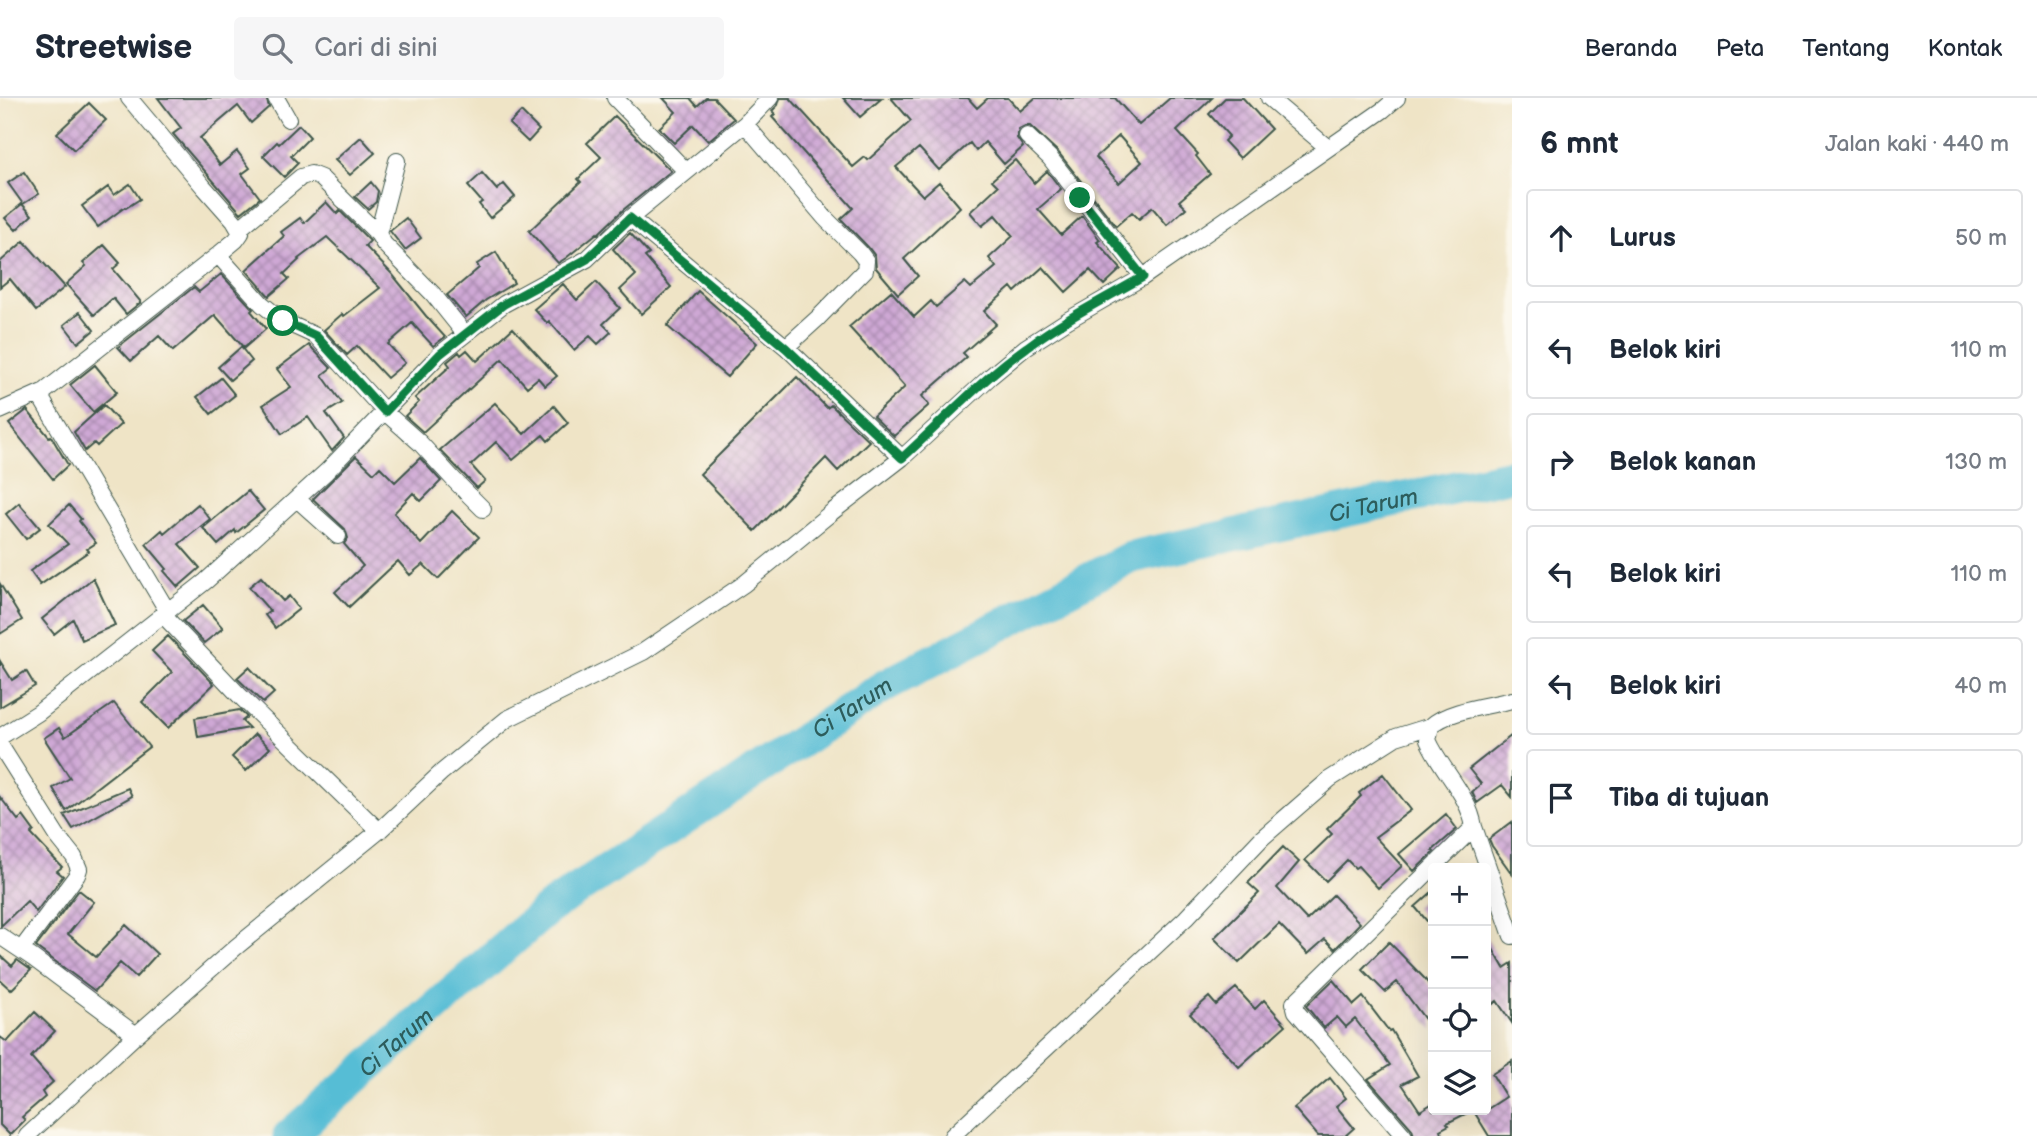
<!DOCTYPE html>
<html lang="id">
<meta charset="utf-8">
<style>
body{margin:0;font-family:"Balsamiq Sans",sans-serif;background:#f6f6f7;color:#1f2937}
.controls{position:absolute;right:21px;bottom:21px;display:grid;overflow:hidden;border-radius:7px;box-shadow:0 7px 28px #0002}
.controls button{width:63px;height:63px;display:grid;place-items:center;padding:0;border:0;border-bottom:2px solid #e0e1e3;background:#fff;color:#1f2937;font:35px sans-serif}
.stop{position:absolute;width:21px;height:21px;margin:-16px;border:5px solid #0b8043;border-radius:50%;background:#fff}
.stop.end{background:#0b8043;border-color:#fff;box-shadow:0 2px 7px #0008}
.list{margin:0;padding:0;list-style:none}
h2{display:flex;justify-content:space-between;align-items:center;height:91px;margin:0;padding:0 28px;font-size:30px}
h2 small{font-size:23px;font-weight:400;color:#747a83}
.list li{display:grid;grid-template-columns:46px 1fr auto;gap:21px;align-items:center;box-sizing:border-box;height:98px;margin:0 14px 14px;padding:0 14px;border:2px solid #e0e1e3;border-radius:7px}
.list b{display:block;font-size:26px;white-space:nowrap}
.list em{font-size:23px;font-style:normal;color:#747a83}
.icon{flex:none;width:38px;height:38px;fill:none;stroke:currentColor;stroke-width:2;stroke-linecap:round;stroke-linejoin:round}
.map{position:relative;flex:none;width:1512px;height:1038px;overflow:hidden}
header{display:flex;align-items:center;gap:42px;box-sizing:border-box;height:98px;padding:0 35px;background:#fff;border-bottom:2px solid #e0e1e3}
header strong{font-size:33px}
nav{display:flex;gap:38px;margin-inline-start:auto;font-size:24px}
.search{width:490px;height:63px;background:#f6f6f7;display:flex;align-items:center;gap:18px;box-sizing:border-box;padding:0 24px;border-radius:7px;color:#747a83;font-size:26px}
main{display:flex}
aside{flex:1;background:#fff}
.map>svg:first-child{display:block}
</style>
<header>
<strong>Streetwise</strong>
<div class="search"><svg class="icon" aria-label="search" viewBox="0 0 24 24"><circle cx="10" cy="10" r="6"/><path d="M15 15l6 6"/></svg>Cari di sini</div>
<nav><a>Beranda</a><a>Peta</a><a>Tentang</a><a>Kontak</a></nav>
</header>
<main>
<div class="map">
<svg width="1512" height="1038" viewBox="0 0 1512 1038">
<defs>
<pattern id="building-cross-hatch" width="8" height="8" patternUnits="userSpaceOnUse" patternTransform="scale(1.75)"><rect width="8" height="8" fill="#cfa8d5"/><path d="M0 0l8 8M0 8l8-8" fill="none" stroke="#a78aae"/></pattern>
</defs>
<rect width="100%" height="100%" fill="#fbf7ec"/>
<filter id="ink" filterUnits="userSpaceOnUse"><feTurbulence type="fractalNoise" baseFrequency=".0143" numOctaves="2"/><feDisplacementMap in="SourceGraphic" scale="14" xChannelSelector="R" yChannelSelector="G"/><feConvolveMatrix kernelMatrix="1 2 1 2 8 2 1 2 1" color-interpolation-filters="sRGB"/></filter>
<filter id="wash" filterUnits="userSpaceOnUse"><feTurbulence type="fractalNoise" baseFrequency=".00686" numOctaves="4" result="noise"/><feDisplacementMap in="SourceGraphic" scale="28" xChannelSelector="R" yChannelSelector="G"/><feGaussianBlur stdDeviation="1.57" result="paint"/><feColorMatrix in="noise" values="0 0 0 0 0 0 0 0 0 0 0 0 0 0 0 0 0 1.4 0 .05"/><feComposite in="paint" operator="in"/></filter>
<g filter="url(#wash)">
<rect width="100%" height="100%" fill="#efe4c6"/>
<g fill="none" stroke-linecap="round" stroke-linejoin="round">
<path stroke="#57bdd5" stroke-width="33" id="s1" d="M289,1038l260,-228 337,-223 245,-128 381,-82"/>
</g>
<g id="blocks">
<path fill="url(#building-cross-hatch)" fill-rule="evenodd" d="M158,0h108l3,9 -18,16 -13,-17 -38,32 20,27 17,-14 13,17 -8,6 18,24 -19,15 -68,-79 8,-6z
M663,0h27l7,8 9,-8h8l20,21 -26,22 -15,-16 -19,18 -15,-15 17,-16z
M780,0h10l63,69 12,-10 3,3 43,-39 -20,-23h77l9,10 11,-10h20l12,13 15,-13h80l24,27 31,-27h42l-35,33 21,23 -2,2 14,18 -31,27 7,7 -19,17 -15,-18 -13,12 -7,-7 -16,14 -58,-74 -28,-26h-5l-6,3 -2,9 6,9 -19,17 -19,-22 -9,9 -6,-8 -31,27 -20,-22 -23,19 27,29 16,-14 21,25 -56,52 14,17 -20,18 -22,-26 -1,-12 -7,-9 -27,-28 12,-11 -81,-91 3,-3 -3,-3 6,-6zM1119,38l23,26 -23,21 -23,-26z
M843,0h39l-22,19z
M1225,0h18l28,31 -31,29 -16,-17 5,-5 -20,-22z
M89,5l17,17 -32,30 -17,-17z
M521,14l18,18 -11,12 -19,-18z
M615,18l56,55 -48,39 -25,24 -1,-1 -31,25 -8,5 -29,-32 52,-49 -3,-3 23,-22 -14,-14z
M299,27l11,12 -19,19 7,7 -14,14 -21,-21 14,-14 2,2z
M361,39l14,16 -25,22 -15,-15z
M1015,62l19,23 13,-12 14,18 -23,20 23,26 21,-19 18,24 -3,2 24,27 -17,16 -14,-15 -24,22 -23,-25 -28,25 -4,-5 -27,24 12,13 -33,29 4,4 -45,39 7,9 -35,31 -21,-20 32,-29 -34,-38 -1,1 -21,-23 42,-36 23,26 17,-16 5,6 29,-25 6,6 25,-21 -7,-9 24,-22 -18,-21 -13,11 -12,-14 28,-26 -6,-6z
M24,74l15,22 -16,10 -15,-21z
M482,75l15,17 7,-6 11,13 -25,21 -11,-14 3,-2 -14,-16z
M371,84l7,9 -2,11 -8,7 -13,-12z
M130,86l10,15 -14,9 -1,-1 -27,20 -16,-21 26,-19 6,8z
M326,104l11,12 3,-3 30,30 -5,5 27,28 34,42 19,21 -12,9 -21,-23 -24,21 17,19 -18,15 -30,-32 -10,9 -23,-25 18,-16 2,2 36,-28 -53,-51 -29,22 1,1 -15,14 5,5 -20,17 -23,-26 38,-34 -3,-4 19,-14 4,5z
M22,106l10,11 -16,15 -11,-12z
M406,120l15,20 -16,12 -15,-19z
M630,135l19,21 -4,3 26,30 -30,27 -21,-24 16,-15 -23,-26z
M24,143l41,46 -29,24 -26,-32 -10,8v-25z
M104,147l16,18 -7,6 28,33 -15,12 -13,-16 -19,17 -28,-31 20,-18 -3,-3z
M496,154l18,31 -28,17 -20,17 -19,-22 32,-27 -2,-4z
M221,176l32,35 -2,2 15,18 -22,19 -29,-33 -42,36 -14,-15 -28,25 -13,-14 76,-60 5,5z
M596,184l24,26 -17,16 8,8 -13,12 -8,-8 -16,14 -25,-29 -2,2 -13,-14 29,-25 14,16z
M698,193l59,52 -30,34 -60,-51z
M80,214l14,18 -16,13 -14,-18z
M513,230l44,48 -12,10 -7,-8 -11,9 -25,-28 -79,73 -18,-16 14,-14 -4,-4 35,-32 -3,-4 12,-10 2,3 6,-5 10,11z
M309,247l22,23 -9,7 20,28 -16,10 18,25 -12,13 -24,-34 -26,17 -19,-29 28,-18 -14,-18z
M241,249l11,14 -22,19 -12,-13z
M95,267l22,27 -24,20 -23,-27z
M797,279l30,31 4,-3 38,36 -31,30 -12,-13 -71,73 -55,-57z
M221,280l14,17 -24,19 -14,-17z
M495,305l29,31 30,-28 14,17 -20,18 -5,-6 -30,25 -17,-18 -25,23 14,16 -8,7 -37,-38z
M104,307l17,19 -24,22 -3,-3 -9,8 -11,-19z
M27,312l22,27 2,-1 17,29 -15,14 -44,-55z
M356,358l18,17 6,-6 15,15 25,-24 21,23 -20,20 -8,-8 -19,20 27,31 31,-33 27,26 -41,42 -15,-15 -13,11 -12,-14 -49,46 -14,-15 28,-26 -19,-22 4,-6 -3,-9 -32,-30z
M248,393l16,19 -28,23 -1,-3 -17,15 -15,-17z
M19,405l21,25 -14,11 -20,-25z
M198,406l12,15 -31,25 21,24 -22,19 -14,-16 3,-2 -21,-25 16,-14 2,3z
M69,407l12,14 -2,2 17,22 -9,6 2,2 -49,34 -10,-14 38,-27 -19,-20z
M261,479l22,24 6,-5 10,13 -24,19 -10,-13 5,-4 -21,-24z
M93,480l22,47 -33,15 -9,-21 -19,15 -12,-15z
M0,486l22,36 -22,14z
M203,507l20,23 -19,15 -21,-22z
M168,538l46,48 -46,44 -26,-26 30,-30 -20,-21z
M0,563l12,19 14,-9 9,15 -35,21z
M249,569l25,26 -11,10 -26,-25z
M114,605l35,44 -83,64 -13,-23 17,-10 -26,-40 15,-10 6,9z
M239,612l8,7 -5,4 7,7 -51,9 -3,-19z
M255,636l15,14 -24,23 -14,-14z
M1512,637v62l-10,-12 -25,18 -5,-11 9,-8 -12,-15z
M1383,676l28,36 -36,27 27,29 -24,22 -20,-22 -3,2 -8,-8 -21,21 -21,-21 27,-26 -5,-5 34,-33 -2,-3z
M128,690l4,8 -59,33 -9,-14z
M0,699l18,23 5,-4 11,15 -3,3 31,33 -5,4 6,5 -27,36 -9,-11 -26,25z
M1446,716l11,15 -25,22 2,1 -20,19 -15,-17z
M1512,724v52l-20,-28 -3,-7z
M1283,749l16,15 -22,26 30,32 26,-25 27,28 -25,26 -10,-10 -17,15 -29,-30 -40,39 -25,-25 45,-45 -11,-10z
M79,792l15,12 -26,32 28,23 30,-32 31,29 -21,23 -16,-14 -25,28 -59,-44z
M1433,793v37l-18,-21z
M1486,839l18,31 8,-5v60l-15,-22 -11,8z
M1389,844l35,36 9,12v40l-36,-48 -12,10 -23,-23z
M0,857l12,11 5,-6 14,10 -20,20 -11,-10z
M1333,882l21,25 9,-8 26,34 2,-1 27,46 -16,8 18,27 13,-8v7h53l20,-13 -14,-23 20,-13v75h-23l-16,-26 -26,13 2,2 -9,5 3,6h-29l-2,-7 -44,-50 22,-14 -35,-46 -9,8 -9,-10 -13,11 -18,-22z
M1236,890l19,21 9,-9 22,25 -47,42 -49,-53 19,-17 7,8z
M35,914l20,19 -24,26 22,25 -11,10 3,5 -23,20 3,3 -15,15 -10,-10v-88l7,5z
M1330,980l16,20 -10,8 18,22 -9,8h-27l-24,-28z"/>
</g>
</g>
<g filter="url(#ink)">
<use href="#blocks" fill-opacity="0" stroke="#3e564a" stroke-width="2"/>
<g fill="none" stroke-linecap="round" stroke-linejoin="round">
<defs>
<path id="street" d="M129,0l74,88 31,35 7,12 -5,7 -18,15 -173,136 -4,7 127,214
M276,0l12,21
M615,0l71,73
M1269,0l59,50
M745,26l80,94 35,35 6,8 -1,9 -47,48 -32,29
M1027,38l23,22 93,119
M397,63l-19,73 6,10 49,50 32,40
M630,120l156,129 116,111
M240,130l61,-51 10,-3 10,4 57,56
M218,157l44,49 21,17 33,15 69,76 35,31 35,38 28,28
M0,313l45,-20
M297,401l41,37
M164,518l74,78 141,137
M1512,602c-23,6 -64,10 -81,26l-3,14c13,30 41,55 46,87l38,109
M0,639l38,-24 168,-132 120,-109 114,-118 64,-50 83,-45 43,-41 115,-94 25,-26
M0,647l58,92 16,20 5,12 -2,6 -56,75
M0,838l33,22 103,77
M27,1038l109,-101 100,-88 143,-116 63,-59 65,-53 136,-67 101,-68 88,-72 70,-54 89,-82 35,-29 42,-27 75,-43 240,-167 14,-12
M952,1038l234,-218 76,-80 68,-59 66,-42 35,-11
M1404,1038l-108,-125 -2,-8 180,-176"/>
</defs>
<use href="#street" stroke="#3e564a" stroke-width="18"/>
<use href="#street" stroke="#fff" stroke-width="16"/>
</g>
</g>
<g fill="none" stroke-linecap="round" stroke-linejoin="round" filter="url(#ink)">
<path stroke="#0b8043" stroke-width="9" d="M283,223l33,15 69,76 55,-58 64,-50 83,-45 43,-41 156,130 116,110c41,-37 80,-79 125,-111 36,-27 77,-48 116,-70l-63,-79"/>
</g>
<g text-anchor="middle" stroke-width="6" stroke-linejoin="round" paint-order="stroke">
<g font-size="23" font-style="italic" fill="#2d5d5c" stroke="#fbf7ec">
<text dy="8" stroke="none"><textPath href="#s1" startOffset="1274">Ci Tarum</textPath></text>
<text dy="8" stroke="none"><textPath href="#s1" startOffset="709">Ci Tarum</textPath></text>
<text dy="8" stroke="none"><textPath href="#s1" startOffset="142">Ci Tarum</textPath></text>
</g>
</g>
</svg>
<div class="controls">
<button>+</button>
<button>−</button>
<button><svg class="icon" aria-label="locate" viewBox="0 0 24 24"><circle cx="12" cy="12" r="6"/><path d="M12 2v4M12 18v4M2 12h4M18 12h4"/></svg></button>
<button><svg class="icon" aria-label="layers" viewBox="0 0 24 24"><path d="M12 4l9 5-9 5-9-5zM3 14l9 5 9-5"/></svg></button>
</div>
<div class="stop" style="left:283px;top:223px"></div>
<div class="stop end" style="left:1080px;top:100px"></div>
</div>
<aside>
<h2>6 mnt<small>Jalan kaki · 440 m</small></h2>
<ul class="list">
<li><svg class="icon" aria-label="ahead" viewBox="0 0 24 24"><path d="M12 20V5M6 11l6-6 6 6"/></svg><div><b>Lurus</b></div><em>50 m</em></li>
<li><svg class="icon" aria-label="left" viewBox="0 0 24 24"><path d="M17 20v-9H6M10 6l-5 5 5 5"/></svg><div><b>Belok kiri</b></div><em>110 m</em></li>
<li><svg class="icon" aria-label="right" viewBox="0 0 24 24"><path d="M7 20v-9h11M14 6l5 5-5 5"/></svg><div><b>Belok kanan</b></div><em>130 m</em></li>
<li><svg class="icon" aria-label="left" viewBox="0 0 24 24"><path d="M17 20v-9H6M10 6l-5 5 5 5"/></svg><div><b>Belok kiri</b></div><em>110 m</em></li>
<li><svg class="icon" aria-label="left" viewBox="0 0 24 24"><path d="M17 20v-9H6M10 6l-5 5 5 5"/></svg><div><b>Belok kiri</b></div><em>40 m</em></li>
<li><svg class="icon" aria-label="arrive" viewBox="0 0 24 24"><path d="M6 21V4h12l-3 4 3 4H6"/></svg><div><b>Tiba di tujuan</b></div></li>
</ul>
</aside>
</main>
